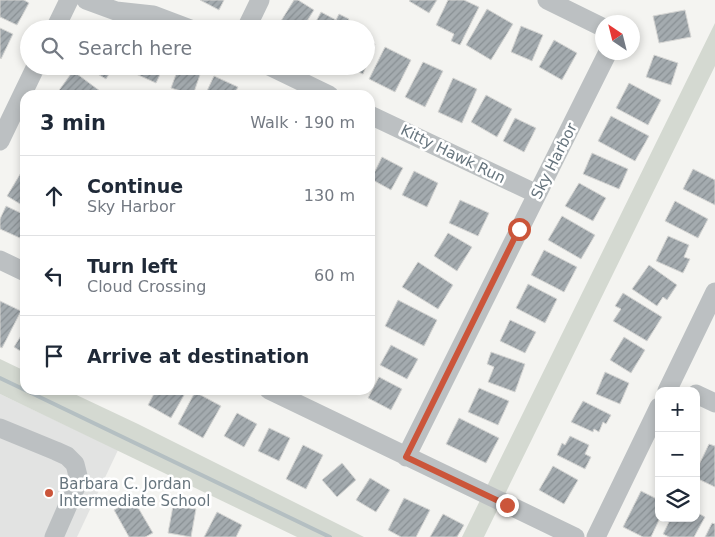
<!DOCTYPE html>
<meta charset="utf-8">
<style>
body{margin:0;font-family:"DejaVu Sans",sans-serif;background:#f6f6f7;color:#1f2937}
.controls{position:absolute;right:15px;bottom:15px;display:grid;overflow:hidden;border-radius:10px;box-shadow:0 2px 8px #0003}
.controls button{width:45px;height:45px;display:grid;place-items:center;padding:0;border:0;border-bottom:1px solid #e0e1e3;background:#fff;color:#1f2937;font:25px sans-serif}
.compass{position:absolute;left:595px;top:15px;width:45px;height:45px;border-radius:50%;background:#fff;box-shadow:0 2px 8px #0003;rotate:325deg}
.stop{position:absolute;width:15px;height:15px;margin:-11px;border:4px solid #cb553a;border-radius:50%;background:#fff}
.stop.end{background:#cb553a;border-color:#fff;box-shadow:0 1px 5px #0008}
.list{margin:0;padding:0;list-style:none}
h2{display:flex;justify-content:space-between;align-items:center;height:65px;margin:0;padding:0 20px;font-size:21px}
h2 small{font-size:16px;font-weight:400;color:#747a83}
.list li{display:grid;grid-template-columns:32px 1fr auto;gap:15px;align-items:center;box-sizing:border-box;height:80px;padding:0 20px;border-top:1px solid #e0e1e3}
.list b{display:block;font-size:19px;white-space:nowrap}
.list p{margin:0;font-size:16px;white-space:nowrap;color:#747a83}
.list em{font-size:16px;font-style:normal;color:#747a83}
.icon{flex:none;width:28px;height:28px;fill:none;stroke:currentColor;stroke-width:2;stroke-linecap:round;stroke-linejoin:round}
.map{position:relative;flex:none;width:715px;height:537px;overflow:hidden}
.search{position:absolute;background:#fff;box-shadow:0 2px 8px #0003;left:20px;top:20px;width:355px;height:55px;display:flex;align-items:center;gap:12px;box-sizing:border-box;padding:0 18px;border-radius:28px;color:#747a83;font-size:19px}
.panel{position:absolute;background:#fff;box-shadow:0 2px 8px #0003;left:20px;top:90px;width:355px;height:305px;border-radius:15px}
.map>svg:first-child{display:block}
</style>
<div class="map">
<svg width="715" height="537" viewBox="0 0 715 537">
<defs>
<pattern id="building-hatch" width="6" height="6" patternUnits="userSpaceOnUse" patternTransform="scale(1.25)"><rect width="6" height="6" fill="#a4abaf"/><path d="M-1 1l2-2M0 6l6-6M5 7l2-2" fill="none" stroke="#899094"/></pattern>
</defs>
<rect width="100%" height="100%" fill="#f4f4f1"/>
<path fill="#e2e3e2" d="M0,394l118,56 -41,87h-77z"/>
<path fill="#d4d9d1" d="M715,23v43l-231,471h-22z
M0,359l25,12v19h41l72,34 226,113h-67l-297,-143z"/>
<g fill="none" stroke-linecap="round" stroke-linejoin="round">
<path stroke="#b4bfc2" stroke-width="4" d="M0,378l25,12
M25,390l305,147"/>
</g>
<path fill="url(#building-hatch)" stroke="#d6d6d4" d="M0,0h24l5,3 -12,22 -17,-8z
M200,0h24l-5,10z
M294,0h4l16,10 -12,19h-26z
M410,0h27l-8,13 -20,-12z
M448,0h16l15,7 -19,38 -9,-4 3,-7 -18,-9z
M487,9l26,15 -22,36 -25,-15z
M685,10l6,27 -32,6 -6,-27z
M321,12l15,8 3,-6 10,5 -5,10h-32z
M521,26l22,9 -11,26 -21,-9z
M0,28l13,6 -12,25 -1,-1z
M554,40l23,13 -15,27 -23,-13z
M366,41l9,3 -12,30 -19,-8h22z
M385,47l26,13 -16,32 -26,-13z
M654,55l24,8 -7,22 -25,-8z
M423,62l20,9 -18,36 -20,-10z
M84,66h30l-8,13z
M139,66h25l-8,17 -20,-9z
M179,66h24l-10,29 -22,-7z
M73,71l27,20 -3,4h-38l-2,-2z
M214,76l24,11 -4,8h-29z
M453,78l24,11 -15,34 -24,-11z
M629,83l32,17 -13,25 -32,-17z
M486,95l26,14 -15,28 -26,-15z
M611,116l38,20 -14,25 -37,-20z
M515,118l21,10 -12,24 -21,-11z
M592,153l36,16 -9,20 -36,-15z
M382,157l21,11 -12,22 -20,-11z
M693,169l22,11v25l-32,-16z
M22,171l3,2v34l-18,-11z
M414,171l24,12 -11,24 -25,-12z
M579,183l27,15 -13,23 -28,-15z
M460,200l29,13 -11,23 -29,-13z
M675,201l33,18 -10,19 -33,-17z
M6,206l19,9v13l-5,10 -20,-9v-10z
M562,216l33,19 -14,24 -33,-19z
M448,233l24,14 -15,24 -23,-15z
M668,236l21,9 -5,12 6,2 -7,14 -27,-12z
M544,250l33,17 -13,25 -33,-17z
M418,262l35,23 -15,24 -36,-22z
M649,265l28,20 -10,15 -4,-3 -6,9 -25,-17z
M528,284l29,15 -12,24 -29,-15z
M623,293l39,24 -15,24 -34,-20 8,-12 -6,-3z
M398,300l39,20 -13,26 -39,-20z
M0,301l21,10 -19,37 -2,-1z
M510,320l26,12 -11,21 -25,-12z
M25,329v25l-11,-7z
M624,337l21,13 -14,23 -21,-13z
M391,345l27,14 -11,20 -27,-14z
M491,352l34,12 -10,28 -27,-10 6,-15 -7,-3z
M605,372l24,11 -9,21 -24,-10z
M379,377l23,12 -11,21 -23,-12z
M479,388l30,13 -11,24 -30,-13z
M156,390h31l-16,28 -23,-13z
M195,392l26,14 -18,32 -25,-14z
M583,401l28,14 -5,9 -3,-2 -4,10 -5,-3 -1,3 -22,-10z
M237,413l20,11 -13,23 -20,-11z
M459,418l40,20 -13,25 -40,-19z
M269,428l21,10 -11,23 -21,-10z
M570,436l19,9 -4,9 6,3 -6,12 -28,-14 5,-12 3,2z
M709,444l6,2v41l-19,-9v-7z
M303,445l20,10 -17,34 -20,-10z
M342,463l14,17 -19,17 -15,-17z
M553,466l25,14 -14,24 -25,-14z
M370,478l20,12 -14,22 -20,-12z
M641,491l18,9v18h1l-9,19h-8l-20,-10z
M404,498l26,12 -14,27h-15l-13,-7z
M133,499l20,34 -8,4h-16l-15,-27z
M173,506l23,3 -5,28 -23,-4z
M217,512l25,13 -6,12h-32z
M696,512l9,5 -11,20h-25l-6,-3 8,-16h25z
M443,514l21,11 -7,12h-27z
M712,523l3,1v13h-10z"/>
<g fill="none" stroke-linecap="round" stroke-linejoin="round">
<path stroke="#bcc0c2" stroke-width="19" d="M86,0l30,11 37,4 37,14
M547,0l55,27
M55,29l14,-29
M246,29l14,-29
M269,66l60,29
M370,115l167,79
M0,141l36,-75
M0,260l25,12
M269,390l306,147
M667,391l48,-99
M696,394l19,9
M0,428l56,23 11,5 8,8 4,16 -25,57
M406,457l202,-405
M596,537l63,-130"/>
</g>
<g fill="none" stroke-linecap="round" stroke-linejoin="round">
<path stroke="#cb553a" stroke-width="6" d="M507,505l-101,-48 113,-228"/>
</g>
<circle fill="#cb553a" stroke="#fff" stroke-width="2" cx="49" cy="493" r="5"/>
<g text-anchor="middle" stroke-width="5" stroke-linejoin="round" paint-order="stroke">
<g font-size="15" fill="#67757e" stroke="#fff">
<text transform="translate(453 154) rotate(26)" y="5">Kitty Hawk Run</text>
<text transform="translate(554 161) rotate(-63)" y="5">Sky Harbor</text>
</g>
<g font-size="15" fill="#67757e" stroke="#fff" text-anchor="start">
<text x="59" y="489">Barbara C. Jordan<tspan x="59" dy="17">Intermediate School</tspan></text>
</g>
</g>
</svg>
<div class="controls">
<button>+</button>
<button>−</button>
<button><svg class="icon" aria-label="layers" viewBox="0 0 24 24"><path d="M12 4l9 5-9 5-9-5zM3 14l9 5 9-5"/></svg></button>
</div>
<svg class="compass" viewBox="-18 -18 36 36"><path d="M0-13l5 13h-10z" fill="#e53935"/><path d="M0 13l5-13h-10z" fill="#747a83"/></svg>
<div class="stop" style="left:519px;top:229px"></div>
<div class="stop end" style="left:507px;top:505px"></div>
<div class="search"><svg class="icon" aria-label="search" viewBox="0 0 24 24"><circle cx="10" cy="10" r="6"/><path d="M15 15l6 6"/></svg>Search here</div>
<section class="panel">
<h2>3 min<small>Walk · 190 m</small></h2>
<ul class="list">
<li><svg class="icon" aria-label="ahead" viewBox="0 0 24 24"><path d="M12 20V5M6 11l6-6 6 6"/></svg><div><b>Continue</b><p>Sky Harbor</p></div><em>130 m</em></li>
<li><svg class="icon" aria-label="left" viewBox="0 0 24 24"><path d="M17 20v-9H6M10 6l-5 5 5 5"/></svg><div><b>Turn left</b><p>Cloud Crossing</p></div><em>60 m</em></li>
<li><svg class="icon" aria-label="arrive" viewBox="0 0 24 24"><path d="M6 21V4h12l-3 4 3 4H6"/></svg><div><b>Arrive at destination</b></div></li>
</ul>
</section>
</div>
